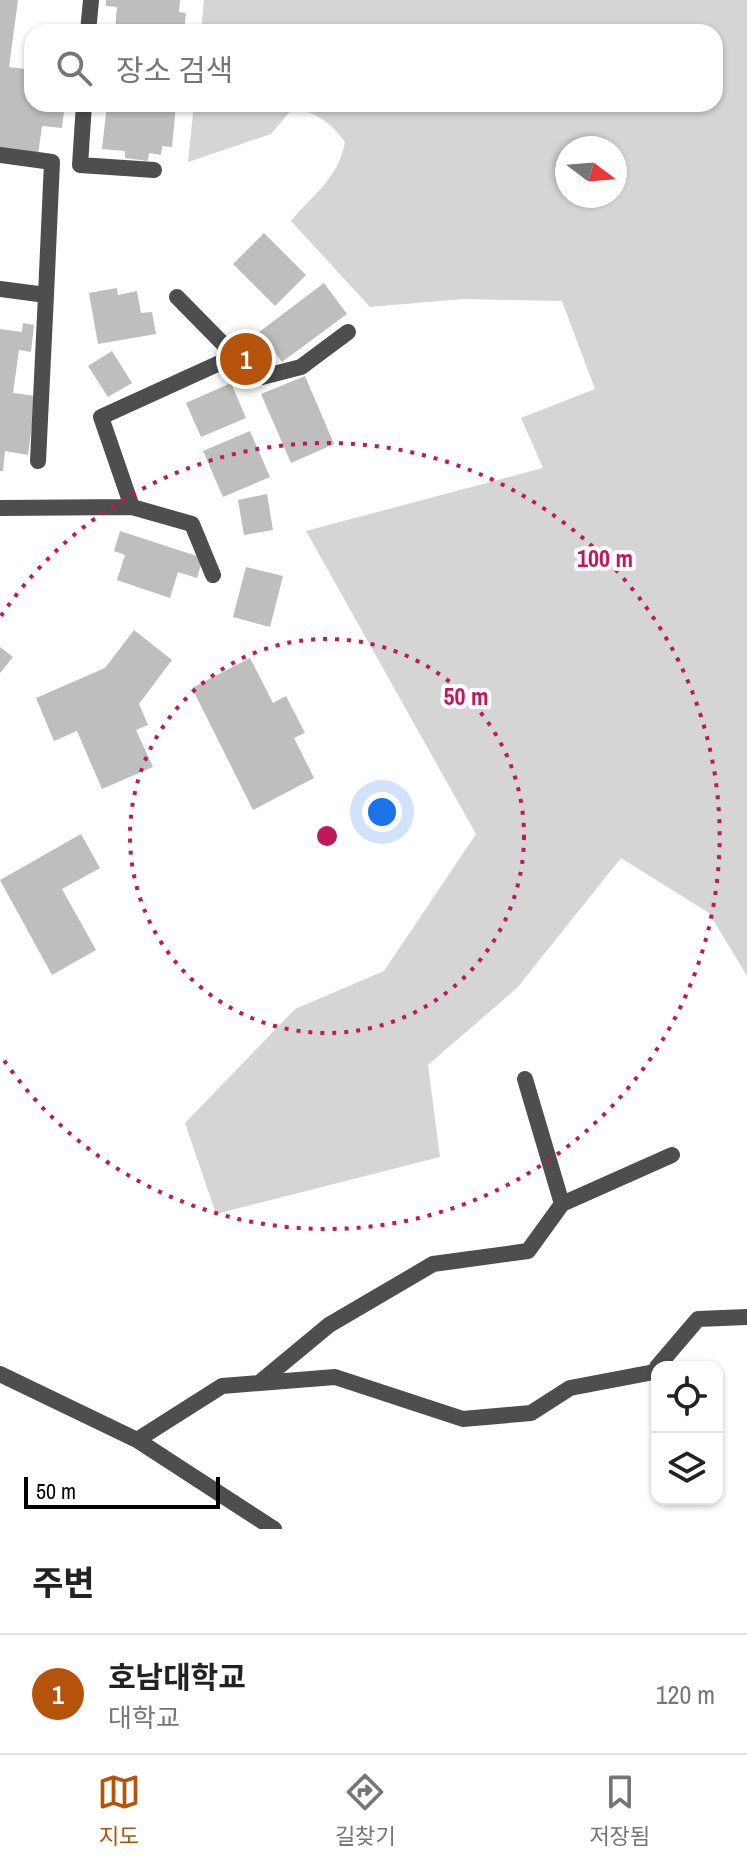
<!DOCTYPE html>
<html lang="ko">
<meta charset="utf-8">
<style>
body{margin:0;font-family:"Archivo Narrow","Noto Sans KR",sans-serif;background:#f6f6f6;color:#222}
.controls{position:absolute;right:24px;bottom:24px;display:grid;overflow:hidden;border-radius:16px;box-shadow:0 2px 6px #0004}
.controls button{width:72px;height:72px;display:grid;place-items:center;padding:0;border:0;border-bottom:2px solid #e0e0e0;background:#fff;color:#222;font:40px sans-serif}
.compass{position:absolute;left:555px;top:136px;width:72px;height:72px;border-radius:50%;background:#fff;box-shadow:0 2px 6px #0004;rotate:106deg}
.scale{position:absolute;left:24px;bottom:20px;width:196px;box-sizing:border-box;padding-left:8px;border:4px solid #000;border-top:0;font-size:22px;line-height:28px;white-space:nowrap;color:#000;-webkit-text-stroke:6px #fff;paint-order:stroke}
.you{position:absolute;left:382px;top:812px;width:28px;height:28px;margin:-20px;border:6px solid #fff;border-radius:50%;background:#1a73e8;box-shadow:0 0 0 12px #1a73e833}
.badge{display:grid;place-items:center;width:52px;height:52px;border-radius:50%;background:#b45309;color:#fff;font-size:26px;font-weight:700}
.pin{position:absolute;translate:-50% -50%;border:4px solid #fff;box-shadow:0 2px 8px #0006}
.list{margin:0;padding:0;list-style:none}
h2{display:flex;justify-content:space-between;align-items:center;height:104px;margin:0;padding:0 32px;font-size:34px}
h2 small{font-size:26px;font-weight:400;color:#767676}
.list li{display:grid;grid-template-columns:52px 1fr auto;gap:24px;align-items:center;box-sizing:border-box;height:120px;padding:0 32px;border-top:2px solid #e0e0e0}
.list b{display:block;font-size:30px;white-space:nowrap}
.list p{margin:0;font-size:26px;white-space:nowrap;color:#767676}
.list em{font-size:26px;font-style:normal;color:#767676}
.icon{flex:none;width:44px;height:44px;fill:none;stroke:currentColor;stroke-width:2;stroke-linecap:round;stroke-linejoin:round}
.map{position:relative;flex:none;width:747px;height:1529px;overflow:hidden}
.search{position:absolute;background:#fff;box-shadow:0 2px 6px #0004;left:24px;right:24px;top:24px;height:88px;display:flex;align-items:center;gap:20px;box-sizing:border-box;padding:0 28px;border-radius:24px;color:#767676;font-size:30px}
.sheet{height:224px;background:#fff}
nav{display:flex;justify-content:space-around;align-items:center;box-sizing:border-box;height:112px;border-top:2px solid #e0e0e0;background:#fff;font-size:22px;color:#767676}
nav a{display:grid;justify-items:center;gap:4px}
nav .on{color:#b45309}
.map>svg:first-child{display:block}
</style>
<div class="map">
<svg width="747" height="1529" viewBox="0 0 747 1529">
<rect width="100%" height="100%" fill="#fff"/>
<path fill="#d5d5d5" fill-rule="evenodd" d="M204,0h543v976l-38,-63 -88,-55 -104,130 -89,77 12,92 -224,57 -31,-91 110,-114 89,-38 92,-137 -170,-303 237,-63 -22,-50 74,-29 -33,-88 -99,-2 -93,8 -79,-86c23,-28 47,-42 54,-79 -15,-20 -28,-29 -52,-34l-22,26 -83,28 6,-58h521v-72h-514zM567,148h48v48h-48z"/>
<path fill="#bebebe" d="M0,0h18l-9,67 23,3v34h33l-3,24 -20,-2 -4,29 -38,-6z
M106,0h74l-1,12 7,1 -2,19h-69l2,-25 -11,-1z
M107,104h69l-4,43 -10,-1 -1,9 -12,-2 -1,8 -23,-3v-7l-23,-2z
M264,233l42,42 -31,31 -42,-42z
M324,283l23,31 -65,48 -23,-30z
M117,288l1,7 19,-4 4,22 11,-1 4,22 -58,10 -9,-51z
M23,323l11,2 -3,27 -12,-2 -6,43 23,3 -8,59 -23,-4 -2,20h-3v-142l22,3z
M112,351l20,32 -24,14 -20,-31z
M305,376l29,68 -43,19 -30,-69z
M231,383l15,35 -45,19 -15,-34z
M250,431l20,46 -47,20 -20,-46z
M267,494l6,36 -29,5 -6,-35z
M120,531l83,27 -6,20 -19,-6 -8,26 -53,-18 8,-25 -11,-4z
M246,567l37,9 -13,51 -37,-10z
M134,630l38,30 -33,44 9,21 -12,5 17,37 -51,22 -25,-58 -23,10 -18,-43 69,-30z
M0,647l13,10 -13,16z
M250,658l23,45 13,-7 19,37 -11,5 20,40 -61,32 -61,-122z
M81,834l19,34 -38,21 34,61 -44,25 -52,-95z"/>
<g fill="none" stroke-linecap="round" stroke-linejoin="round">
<path stroke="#4e4e4e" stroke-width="16" d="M88,32l3,-32
M84,104l-4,61 74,5
M0,155l52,7 -6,133 -46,-6
M177,297l58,59
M38,461l8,-166
M132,507l-31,-90 134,-61 27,21 39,-10 47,-35
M0,508l132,-1 60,17 21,51"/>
<path stroke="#4e4e4e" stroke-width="16" d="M525,1079l37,125
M657,1367l41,-48 49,-2
M0,1374l137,66 137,89
M259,1383l70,-58 104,-61 95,-13 34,-47 110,-49
M137,1440l85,-54 113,-9 128,42 68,-6 39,-25 84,-16 3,-4"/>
</g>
<g fill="none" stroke="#c2185b" stroke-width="4" stroke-dasharray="4 8">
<circle cx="327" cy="836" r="197"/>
<path d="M1 616A393 393 0 1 1 1 1056"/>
</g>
<circle cx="327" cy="836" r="12" fill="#c2185b" stroke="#fff" stroke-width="4"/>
<g font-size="24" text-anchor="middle" font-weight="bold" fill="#c2185b" stroke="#fff" stroke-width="8" stroke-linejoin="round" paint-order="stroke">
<text x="605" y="567">100 m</text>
<text x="466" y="705">50 m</text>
</g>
</svg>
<div class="controls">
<button><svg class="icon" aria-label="locate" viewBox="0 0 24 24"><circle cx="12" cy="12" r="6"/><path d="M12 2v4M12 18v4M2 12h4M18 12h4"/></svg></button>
<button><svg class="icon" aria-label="layers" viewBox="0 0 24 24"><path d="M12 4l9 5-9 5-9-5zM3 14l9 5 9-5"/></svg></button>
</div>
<svg class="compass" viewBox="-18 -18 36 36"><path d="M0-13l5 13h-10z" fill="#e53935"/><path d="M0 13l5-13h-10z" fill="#767676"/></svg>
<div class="scale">50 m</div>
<div class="you"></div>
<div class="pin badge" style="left:246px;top:359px">1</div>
<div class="search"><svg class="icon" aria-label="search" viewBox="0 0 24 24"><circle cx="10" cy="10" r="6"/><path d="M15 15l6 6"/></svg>장소 검색</div>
</div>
<section class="sheet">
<h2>주변<small></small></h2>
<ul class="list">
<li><span class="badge">1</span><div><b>호남대학교</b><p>대학교</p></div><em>120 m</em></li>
</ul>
</section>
<nav>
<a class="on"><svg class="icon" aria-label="map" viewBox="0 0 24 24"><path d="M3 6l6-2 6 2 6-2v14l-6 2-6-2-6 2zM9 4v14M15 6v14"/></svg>지도</a>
<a><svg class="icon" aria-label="directions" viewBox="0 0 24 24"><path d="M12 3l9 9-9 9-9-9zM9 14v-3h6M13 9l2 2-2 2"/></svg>길찾기</a>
<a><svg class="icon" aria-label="saved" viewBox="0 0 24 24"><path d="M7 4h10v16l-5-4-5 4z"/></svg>저장됨</a>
</nav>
